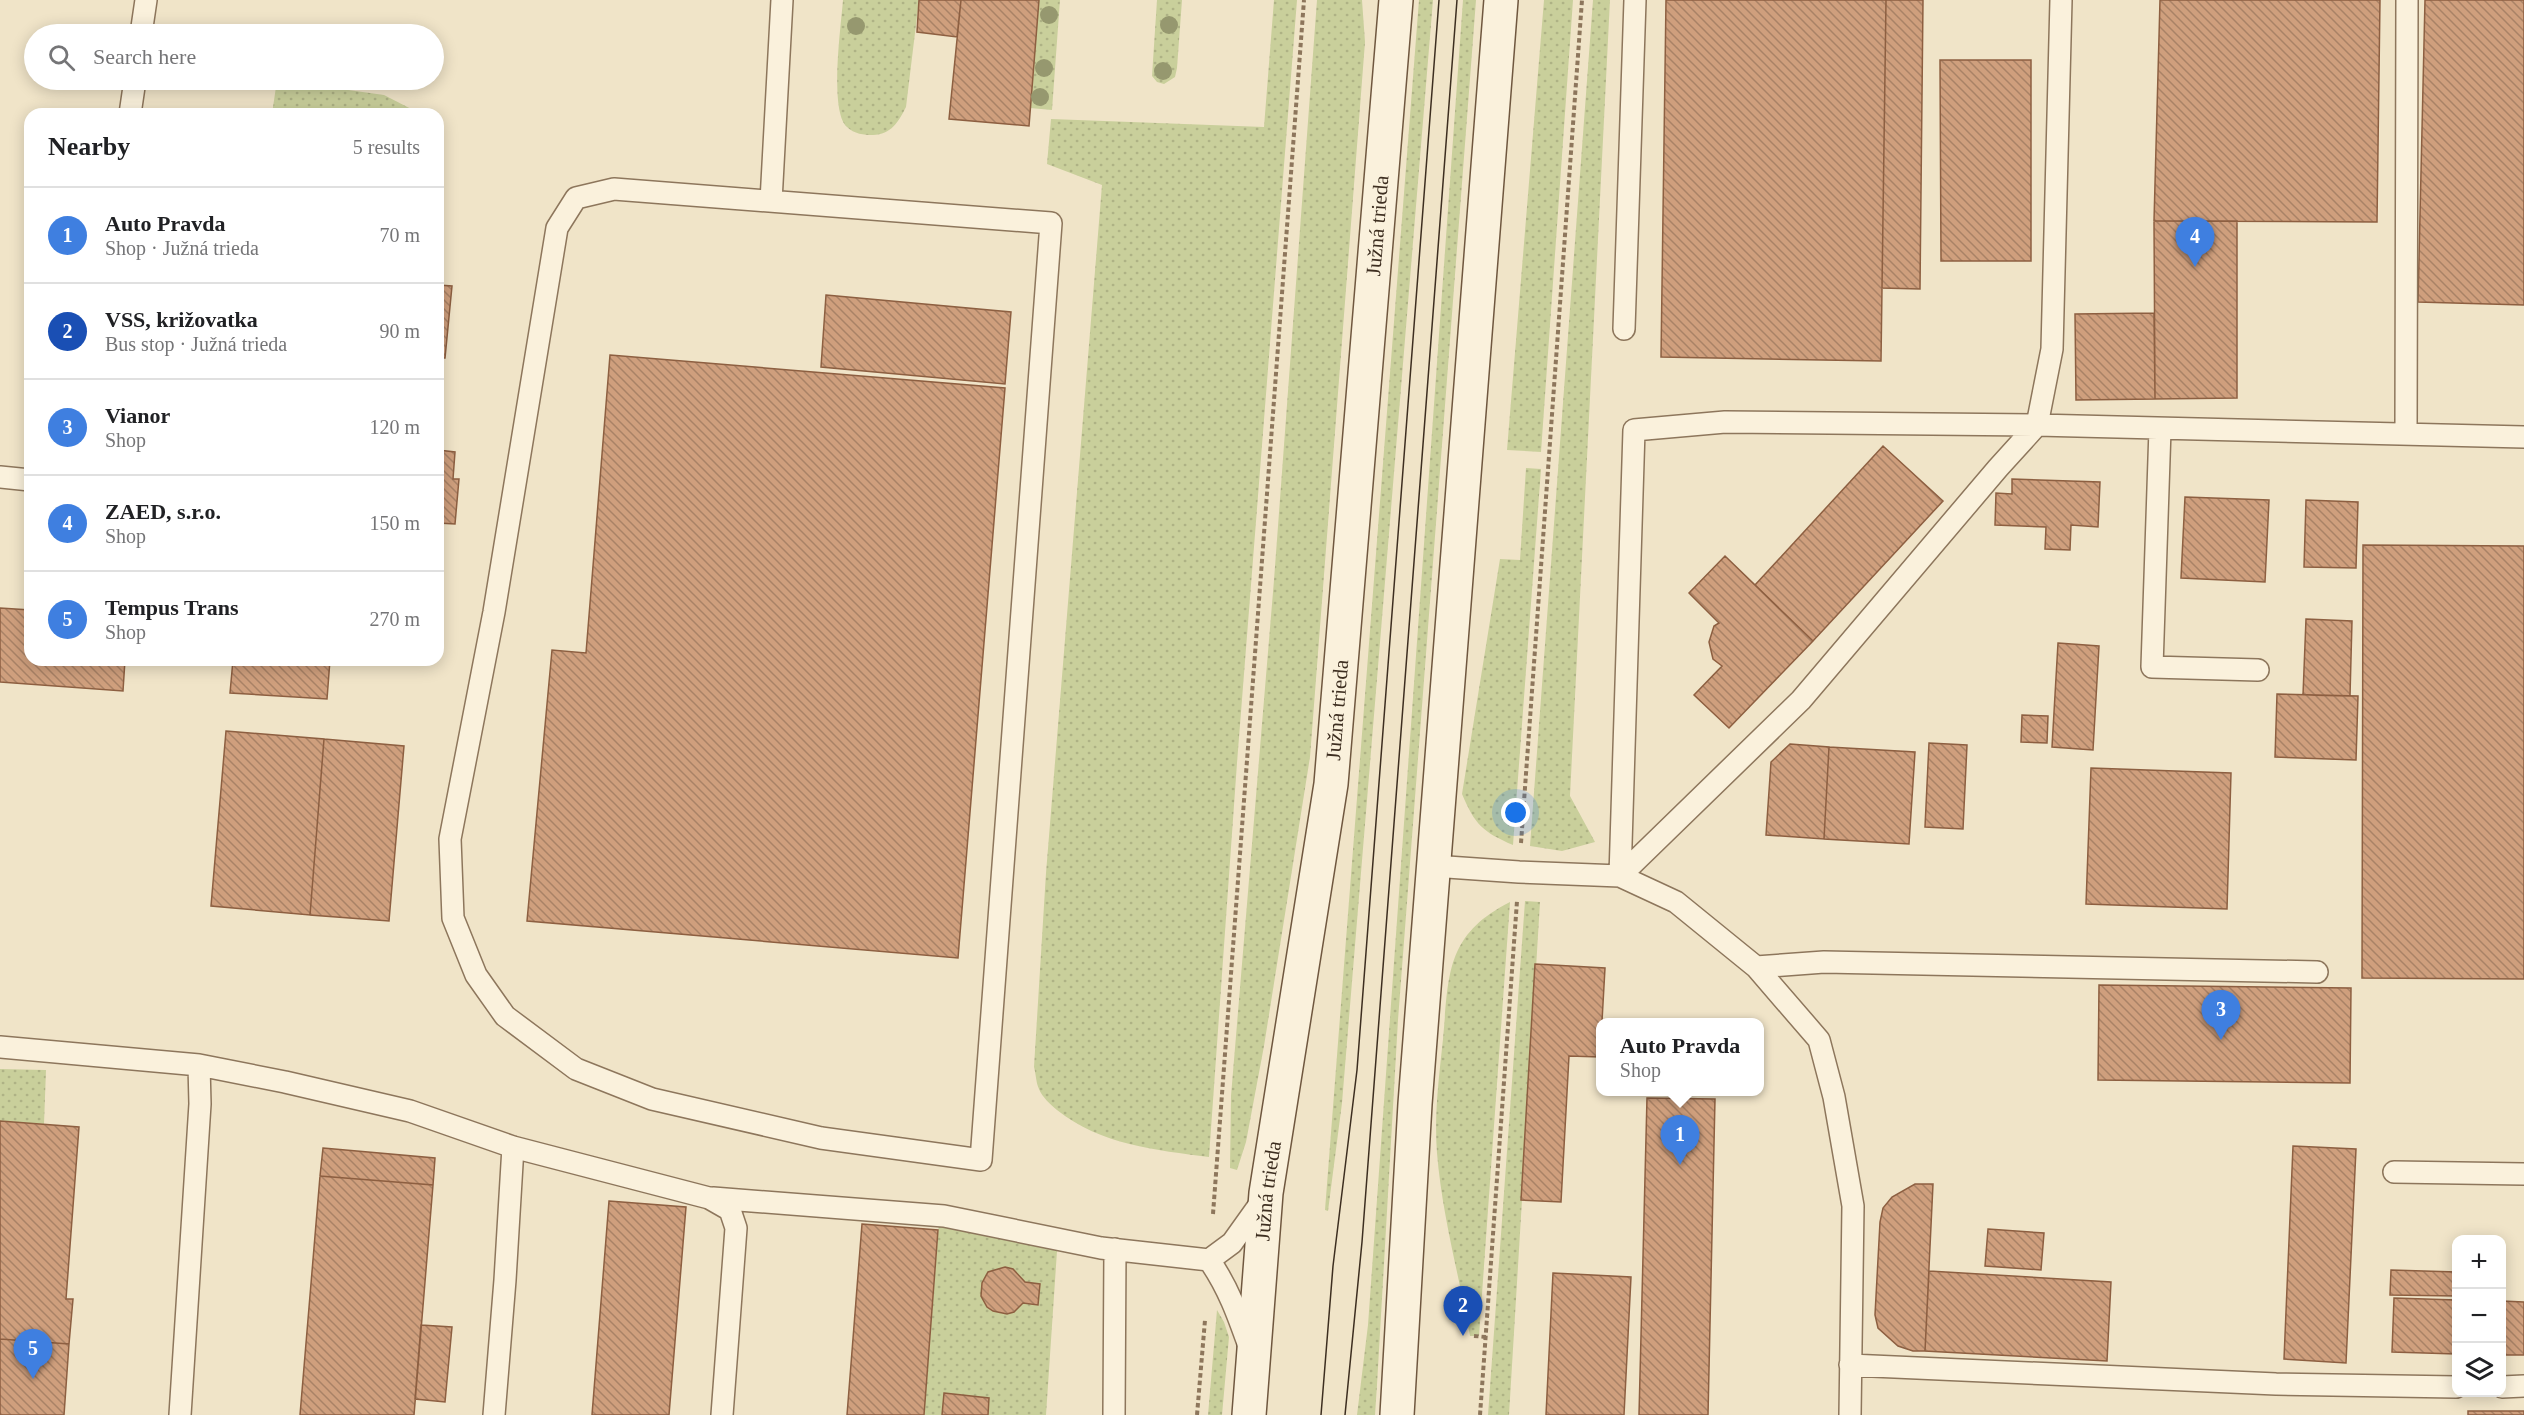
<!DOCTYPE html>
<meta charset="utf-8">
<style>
body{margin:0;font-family:"Times New Roman",serif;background:#f6f6f6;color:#202124}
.controls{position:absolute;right:18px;bottom:18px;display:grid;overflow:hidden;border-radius:12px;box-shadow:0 3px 15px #0003}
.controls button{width:54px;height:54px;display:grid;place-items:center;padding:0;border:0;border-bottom:2px solid #e0e0e0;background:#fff;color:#202124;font:30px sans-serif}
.you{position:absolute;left:1516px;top:813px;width:21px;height:21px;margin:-15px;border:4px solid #fff;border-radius:50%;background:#1a73e8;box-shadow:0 0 0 9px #1a73e833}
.badge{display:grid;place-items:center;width:39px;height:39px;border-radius:50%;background:#7c3aed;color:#fff;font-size:20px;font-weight:700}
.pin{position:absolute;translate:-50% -50px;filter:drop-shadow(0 2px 3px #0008)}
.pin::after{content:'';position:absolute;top:32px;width:21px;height:18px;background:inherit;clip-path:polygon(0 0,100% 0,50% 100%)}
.popup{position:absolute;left:1596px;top:1018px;width:168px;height:78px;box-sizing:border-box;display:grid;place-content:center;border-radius:12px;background:#fff;filter:drop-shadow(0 2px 4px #0005);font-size:20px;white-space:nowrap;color:#757577}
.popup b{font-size:22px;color:#202124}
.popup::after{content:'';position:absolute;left:50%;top:100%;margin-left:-12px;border:12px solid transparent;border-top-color:#fff}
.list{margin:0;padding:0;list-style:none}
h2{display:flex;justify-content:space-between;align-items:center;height:78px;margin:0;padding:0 24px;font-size:26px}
h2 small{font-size:20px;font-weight:400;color:#757577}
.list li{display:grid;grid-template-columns:39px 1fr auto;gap:18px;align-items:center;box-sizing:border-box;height:96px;padding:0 24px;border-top:2px solid #e0e0e0}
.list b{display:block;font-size:22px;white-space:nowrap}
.list p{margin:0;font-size:20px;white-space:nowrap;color:#757577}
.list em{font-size:20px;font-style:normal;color:#757577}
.icon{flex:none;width:33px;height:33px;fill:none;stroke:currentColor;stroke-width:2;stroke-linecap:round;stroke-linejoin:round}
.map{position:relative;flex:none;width:2524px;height:1415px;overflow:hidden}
.search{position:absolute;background:#fff;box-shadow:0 3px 15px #0003;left:24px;top:24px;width:420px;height:66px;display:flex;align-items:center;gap:15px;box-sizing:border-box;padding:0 21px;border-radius:33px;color:#757577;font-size:22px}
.panel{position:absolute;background:#fff;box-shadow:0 3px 15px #0003;left:24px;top:108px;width:420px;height:558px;border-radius:18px}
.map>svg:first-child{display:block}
</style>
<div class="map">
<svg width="2524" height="1415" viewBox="0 0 2524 1415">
<defs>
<pattern id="grass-dots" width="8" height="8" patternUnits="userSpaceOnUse" patternTransform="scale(1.5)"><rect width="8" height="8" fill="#c9cf9b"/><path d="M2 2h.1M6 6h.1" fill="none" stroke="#aeb285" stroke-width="1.8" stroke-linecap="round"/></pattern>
<pattern id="building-back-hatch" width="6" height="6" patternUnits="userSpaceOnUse" patternTransform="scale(1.5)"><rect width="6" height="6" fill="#cf9f7d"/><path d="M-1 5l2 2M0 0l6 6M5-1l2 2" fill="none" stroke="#a98266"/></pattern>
</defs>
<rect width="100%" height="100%" fill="#f0e4c8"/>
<path fill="url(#grass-dots)" d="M843,0h76l-13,107c-7,14 -15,28 -33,28 -9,0 -19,-1 -26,-8 -18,-16 -6,-101 -4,-127z
M1039,0h21l-8,110 -22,-2z
M1157,0h25l-5,68 -2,9 -11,7 -7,-2 -5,-6z
M1274,0h23l-60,763 -28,394c-53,-7 -108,-12 -152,-47 -6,-5 -15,-13 -18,-21 -3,-6 -3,-15 -5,-22l12,-194 56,-688 -55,-21 4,-45 213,8z
M1317,0h45l3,42 -55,715 -46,289 -18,96 -9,28 -7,-2 1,-72 43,-516z
M1419,0h14l-91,1103 -14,108 -3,-1z
M1463,0h13l-78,1020 -21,365 -2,30h-18l11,-90z
M1544,0h29l-32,452 -34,-2z
M1593,0h17l-40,796 25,46 -33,9 -32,-5z
M277,80l107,15 37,19h-149z
M1526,468l15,1 -28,376c-30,-13 -38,-20 -51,-51l38,-235 20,1z
M1525,901l15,1 -31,513h-21z
M1510,902l-31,434h-9c-11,-61 -28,-121 -33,-183 -3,-38 2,-76 6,-114 6,-64 2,-104 67,-137z
M0,1069l46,1 -2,54 -44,-3z
M939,1222l65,13 53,16 -11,164h-58l1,-17 -44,-5 -3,22h-18z
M1217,1310l7,12 5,15 -7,78h-14z"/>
<path fill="url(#building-back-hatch)" stroke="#8d5f41" stroke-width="1.5" d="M919,0h42l-4,37 -40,-5z
M961,0h78l-10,126 -80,-7z
M1666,0h220l-5,361 -220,-4z
M1886,0h37l-3,289 -38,-1z
M2160,0h220l-3,222 -223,-1z
M2425,0h99v305l-106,-3z
M1940,60h91v201h-90z
M2154,221h83v177l-82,1z
M438,285l14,1 -7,72h-7z
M826,295l185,17 -6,72 -184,-17z
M2154,313l1,86 -79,1 -1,-86z
M610,355l395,33 -47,570 -431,-37 25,-271 34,3z
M1883,446l60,55 -130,140 -58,-56z
M438,450l17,2 -2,27h6l-4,45 -17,-1z
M2012,479l88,3 -2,45 -27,-2 -1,25 -25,-1 1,-22 -51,-2 1,-32 16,1z
M2185,497l84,3 -4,82 -84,-4z
M2306,500l52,2 -2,66 -52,-1z
M2363,545l161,1v433l-162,-1z
M1725,556l88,85 -84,87 -35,-33 28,-29 -9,-7 -4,-17 5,-16 5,-3 -30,-30z
M0,608l30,2v50h95l-2,31 -123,-9z
M2306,619l46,2 -2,75 -47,-1z
M2058,643l41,3 -6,104 -41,-3z
M233,660h97l-3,39 -97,-6z
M2277,694l81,2 -2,64 -81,-3z
M2022,715l26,1 -1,27 -26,-1z
M226,731l98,8 -14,176 -99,-9z
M324,739l80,7 -15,175 -79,-6z
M1929,743l38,2 -4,84 -38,-2z
M1790,744l39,3 -5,92 -58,-4 5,-73z
M1829,747l86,5 -6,92 -85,-5z
M2091,768l140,5 -4,136 -141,-5z
M1535,964l70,4 -5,89 -31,-1 -8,146 -40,-2z
M2099,985l252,3 -1,95 -252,-3z
M1647,1098l68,1 -7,316h-69z
M0,1121l79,6 -13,172h7l-4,45 -69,-5z
M2293,1146l63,3 -10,214 -62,-4z
M323,1148l112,10 -2,27 -113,-9z
M320,1176l113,9 -19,230h-114z
M1915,1184h18l-8,167h-12l-15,-5 -20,-18 -3,-13 5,-93 3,-14 9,-11z
M609,1201l77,6 -17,208h-77z
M862,1224l76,6 -14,185h-77z
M1988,1229l56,4 -3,37 -56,-4z
M1005,1267l8,2 12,13 15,2 -2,21 -15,-2 -9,9 -7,2 -14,-3 -6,-4 -6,-11 1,-13 6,-11z
M2391,1270l65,2v24l-66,-1z
M1929,1271l182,11 -4,79 -182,-10z
M1553,1273l78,4 -7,138h-78z
M2394,1298l62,2v54l-64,-2z
M2502,1301l22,1v53h-22z
M421,1325l31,2 -7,75 -30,-3z
M0,1339l69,5 -5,71h-64z
M944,1393l45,5 -1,17h-46z
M2468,1411h56v4h-56z"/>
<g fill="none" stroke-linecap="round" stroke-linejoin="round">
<defs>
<path id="lane" d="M141,34l5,-34
M130,114l5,-34
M614,189l437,34 -70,937 -160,-22 -169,-39 -76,-30 -71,-53 -29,-41 -23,-57 -3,-79 44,-227 63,-384 19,-30z
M771,201l11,-201
M1624,329l11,-329
M2160,429l-8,238 106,3
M2406,434l1,-434
M0,477l30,3
M1433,866l86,6 101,4 56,26 80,65 63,73 15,57 19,109 -3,209
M1620,876l14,-446 91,-8 312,3 487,12
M1620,876l181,-176 197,-232 39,-43 15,-76 9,-349
M1756,967l68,-5 493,10
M0,1047l199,18 86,17 125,29 103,36 196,51 21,12 6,18 -14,187
M2394,1172l130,2
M713,1198l231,18 157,32 108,12 23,-17 30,-42
M1209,1260c19,27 29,55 40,86
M1850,1365l426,19 180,3
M2502,1387l22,-1
M180,1415l20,-311 -1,-39
M494,1415l11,-135 8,-133
M1114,1415l1,-166"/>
<g id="secondary">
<path id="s1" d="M1249,1415l17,-222 65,-409 65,-784"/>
<path d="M1397,1415l18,-311 86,-1104"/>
</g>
</defs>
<use href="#lane" stroke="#8d765c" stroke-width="24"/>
<use href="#secondary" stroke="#6f573f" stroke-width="36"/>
<path stroke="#8d765c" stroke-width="4" stroke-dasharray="4.5 3" stroke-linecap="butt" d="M1521,843l61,-843
M1213,1214l91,-1214
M1474,1336l12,1
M1197,1415l8,-95
M1480,1415l37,-514"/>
<use href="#lane" stroke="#faf1dc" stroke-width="21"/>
<use href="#secondary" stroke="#faf1dc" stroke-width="33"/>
<path stroke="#3d2e20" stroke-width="1.5" d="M1321,1415l12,-149 24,-196 82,-1070
M1345,1415l17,-173 95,-1242"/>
</g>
<g fill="#96986f">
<circle cx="1049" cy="15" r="9"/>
<circle cx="1169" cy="25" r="9"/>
<circle cx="856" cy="26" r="9"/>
<circle cx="1044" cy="68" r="9"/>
<circle cx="1163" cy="71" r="9"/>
<circle cx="1040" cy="97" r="9"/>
</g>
<g text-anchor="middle" stroke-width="6" stroke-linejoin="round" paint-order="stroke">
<g font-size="21" fill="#3d2e20" stroke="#f7eed8">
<text dy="7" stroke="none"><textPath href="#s1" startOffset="1197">Južná trieda</textPath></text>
<text dy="7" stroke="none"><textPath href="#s1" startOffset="711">Južná trieda</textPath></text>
<text dy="7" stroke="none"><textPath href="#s1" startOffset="225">Južná trieda</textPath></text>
</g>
</g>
</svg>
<div class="controls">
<button>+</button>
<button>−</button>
<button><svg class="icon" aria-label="layers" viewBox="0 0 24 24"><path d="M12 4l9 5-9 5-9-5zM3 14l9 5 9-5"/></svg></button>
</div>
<div class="you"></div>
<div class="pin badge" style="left:1680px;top:1165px;background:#3f7fe0">1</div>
<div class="popup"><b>Auto Pravda</b>Shop</div>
<div class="pin badge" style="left:1463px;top:1336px;background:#1a4fb4">2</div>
<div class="pin badge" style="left:2221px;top:1040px;background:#3f7fe0">3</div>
<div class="pin badge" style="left:2195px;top:267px;background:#3f7fe0">4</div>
<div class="pin badge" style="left:33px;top:1379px;background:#3f7fe0">5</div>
<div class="search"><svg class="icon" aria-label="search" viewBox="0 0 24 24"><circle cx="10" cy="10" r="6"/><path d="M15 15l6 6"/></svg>Search here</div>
<section class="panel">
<h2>Nearby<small>5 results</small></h2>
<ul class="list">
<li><span class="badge" style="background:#3f7fe0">1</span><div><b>Auto Pravda</b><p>Shop · Južná trieda</p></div><em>70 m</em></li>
<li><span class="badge" style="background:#1a4fb4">2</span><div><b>VSS, križovatka</b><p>Bus stop · Južná trieda</p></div><em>90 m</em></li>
<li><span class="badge" style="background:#3f7fe0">3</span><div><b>Vianor</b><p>Shop</p></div><em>120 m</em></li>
<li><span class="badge" style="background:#3f7fe0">4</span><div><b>ZAED, s.r.o.</b><p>Shop</p></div><em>150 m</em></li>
<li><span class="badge" style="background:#3f7fe0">5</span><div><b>Tempus Trans</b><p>Shop</p></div><em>270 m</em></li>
</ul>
</section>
</div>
